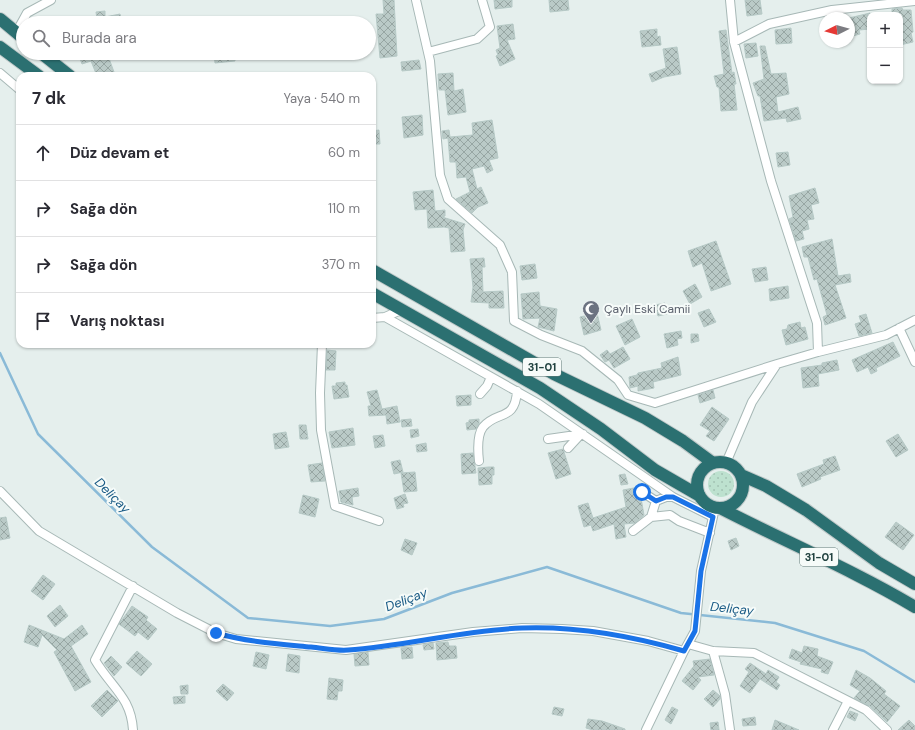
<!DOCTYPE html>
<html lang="tr">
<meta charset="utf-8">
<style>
body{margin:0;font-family:"DM Sans",sans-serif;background:#f7f7f7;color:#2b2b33}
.controls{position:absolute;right:12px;top:12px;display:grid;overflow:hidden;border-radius:8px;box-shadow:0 1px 3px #0004}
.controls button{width:36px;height:36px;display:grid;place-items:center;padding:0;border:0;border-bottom:1px solid #e1e1e2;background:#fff;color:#2b2b33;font:20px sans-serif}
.compass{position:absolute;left:819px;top:12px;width:36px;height:36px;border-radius:50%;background:#fff;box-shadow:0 1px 3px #0004;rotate:264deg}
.stop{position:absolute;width:12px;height:12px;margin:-9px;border:3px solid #1a73e8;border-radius:50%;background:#fff}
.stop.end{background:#1a73e8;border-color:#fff;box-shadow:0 1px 4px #0008}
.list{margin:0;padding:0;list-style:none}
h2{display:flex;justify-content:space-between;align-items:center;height:52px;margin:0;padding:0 16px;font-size:17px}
h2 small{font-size:13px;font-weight:400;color:#7c7c81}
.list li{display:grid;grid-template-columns:26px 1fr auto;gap:12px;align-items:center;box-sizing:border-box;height:56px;padding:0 16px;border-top:1px solid #e1e1e2}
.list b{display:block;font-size:15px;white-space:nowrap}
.list em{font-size:13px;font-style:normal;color:#7c7c81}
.icon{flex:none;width:22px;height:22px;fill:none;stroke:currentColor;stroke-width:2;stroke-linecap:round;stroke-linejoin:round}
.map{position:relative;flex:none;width:915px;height:730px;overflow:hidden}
.search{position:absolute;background:#fff;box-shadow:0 1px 3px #0004;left:16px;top:16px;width:360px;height:44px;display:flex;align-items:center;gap:10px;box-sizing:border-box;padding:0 14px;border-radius:22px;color:#7c7c81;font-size:15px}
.panel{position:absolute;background:#fff;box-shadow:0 1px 3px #0004;left:16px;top:72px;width:360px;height:276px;border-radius:12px}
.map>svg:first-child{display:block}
</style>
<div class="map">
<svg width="915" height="730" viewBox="0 0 915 730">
<defs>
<pattern id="grass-dots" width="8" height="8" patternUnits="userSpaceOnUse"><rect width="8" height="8" fill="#bde1cf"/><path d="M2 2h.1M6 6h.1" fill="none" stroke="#a2c2b3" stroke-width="1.8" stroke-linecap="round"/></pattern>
<pattern id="building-cross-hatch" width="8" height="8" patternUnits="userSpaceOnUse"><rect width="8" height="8" fill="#bacac7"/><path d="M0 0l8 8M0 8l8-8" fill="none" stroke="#97a6a3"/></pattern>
</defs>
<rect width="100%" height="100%" fill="#e5efed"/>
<path fill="url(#grass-dots)" d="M708 484a13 13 0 1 1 26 0a13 13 0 1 1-26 0Z"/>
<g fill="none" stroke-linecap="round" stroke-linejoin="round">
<path stroke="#8abad7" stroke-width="2.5" d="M0,353l38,81 114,113 96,71 82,8 54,-7 68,-26 95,-26 134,46 94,10 89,28 51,31"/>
</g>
<path fill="url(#building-cross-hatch)" stroke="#b6c9c6" d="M383,0h11l3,56 -17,2 -4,-44h8z
M494,0h18v7l-17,2z
M549,0h19l1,10 -19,2z
M745,0h15l2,14 -15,2z
M902,8l1,2h8l2,22 -2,1 2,9 -13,3v-30h-8v-6z
M105,11v6l15,-3 2,9h-29v-3l4,-1 -1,-7z
M870,13v16l-11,1 1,4 -11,3v-19z
M513,24l2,15 -8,1 8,19 -15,7 -4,-10 2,-1 -2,-5 4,-2 -3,-22z
M791,28l1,15 -16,1 -1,-14z
M657,29v8l3,-1 1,9 -19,2 -2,-16z
M726,30l6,43 2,-1 2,12h-2l3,26 -16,1 -2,-24h-2l-3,-11 10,-2 -5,-43z
M756,43l2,13 -12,2 -2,-14z
M760,46h5l6,28 15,-1 3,21 -13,3 2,15 20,-5 3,12 -14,3 -1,-4 -22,3 -4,-25h-2l-5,-13 11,-4z
M677,47l4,27 -17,3 -12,5 -3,-8 17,-6 -3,-19z
M78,53h29l7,19 -11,4h-6l-6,-15 -9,3z
M214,53h20l1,8 -20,2z
M419,60l2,9 -19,2 -1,-9z
M453,73l1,18 9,-2 3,23 -18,3 -3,-25h-6l-1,-16z
M422,115l1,20 -19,3 -2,-21z
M492,120l6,38 -9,2 4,10 -6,3 -3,-7 -12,3 5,20 4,-2 7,16 -10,4 -6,6 -16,-14 14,-7 -4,-15 -9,1 -1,-16h-6l-2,-24 -5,1 -1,-8 7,-1 1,7 23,-2 -1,-12z
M379,130l1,14h-8v-13z
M788,152l2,13 -12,2 -2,-14z
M815,188l4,15 -8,2 3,14 -7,1 2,9 -7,2 2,8 -8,2 -7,-22 4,-2 -4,-21z
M433,190l2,21 10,-1v6l-3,1 23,7 -2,6 2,21 -14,1 -2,-24 -5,-1 -16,1 -1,-19 -12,1 -2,-18z
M832,239l6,37 12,-2 1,8 -16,3 11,33 -21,7 -2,-8 4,-2 -10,-36 -3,1 -6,-23h-4l-2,-10z
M716,241l15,43 -20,7 -9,-28 -9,4 -5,-16z
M484,258l1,9h-3l1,25 20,-1 1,17h-15v-5l-18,-1 2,-15 -3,-28z
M535,264l2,14 -15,2 -2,-14z
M766,267l2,13 -13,2 -3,-13z
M695,284l7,13 -12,7 -7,-13z
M788,286l1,12 -19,3 -1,-12z
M539,292l1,14 17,3 -3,22 -16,-4 2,-9 -17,1 -2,-25z
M665,303l2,11 -9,2 -3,-11z
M709,309l7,13 -12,5 -6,-14z
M597,313l4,17 -17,5 -4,-18z
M866,314l6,19 -13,3 -4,-12 6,-2 -2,-6z
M632,319l8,18 -15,8 -9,-19z
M800,322l1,6 4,-1 3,12 -22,6 -4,-15 5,-1 1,-4z
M681,331l1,7 -5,1 1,6 -11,3 -3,-14z
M691,334h7l1,7 -8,2z
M893,342l7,14 -24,12 1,3 -6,3 -3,-7 -11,5 -5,-12z
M623,347l7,12 -16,9 -5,-8 -4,2 -5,-7 7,-5 3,4z
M327,350l9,1 -1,19h-9z
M678,357l3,18 -28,7 1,6 -16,3v-5l-8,2 -1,-11 8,-2 1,-2 24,-5 -1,-5z
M837,360l2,10 -21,4 1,12 -16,2 -2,-20 21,-3v-2z
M345,382v3h2l2,12 -15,2 -2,-13h4v-3z
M377,390l5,19 15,-3 3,16 -13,2 -1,-9 -17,1 -1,-10h3l-4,-14z
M713,390l2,8 -15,5 -2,-8z
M471,395v10l-14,1 -1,-10z
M712,407l17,12 -15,22 -8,-5 4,-5 -10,-6z
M411,419l1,7 -10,1 -1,-7z
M479,419v4l-3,6 -9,1 -1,-7 3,-1v-2z
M299,425h7l2,14h-8z
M353,428l2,17 -23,3 -3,-16z
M418,429l1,7 -8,2 -1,-8z
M286,432l3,15 -14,2 -2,-15z
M898,434l10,16 -12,7 -10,-16z
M383,435l2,11 -10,2 -2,-12z
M426,443l1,8 -10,1 -1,-7z
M563,449l8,25 -15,5 -8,-26z
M473,453l3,20 -14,1 -1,-20z
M835,456l5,14 -20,7 1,2 -19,8 -5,-13 27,-10 -1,-4z
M400,460l3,12 -9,2 -3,-12z
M322,463l3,18 -14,1 -3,-17z
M489,467h5v8h-2v9l-13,1 -1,-17z
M415,472l2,19 -13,1 -3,-19z
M625,474l3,10 -7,1 -2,-10z
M639,487l-2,5 4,6 3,17 -9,8 -11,1 2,13 -10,2 -2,-15 -21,7 -2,-6 -7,2 -6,-21 10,-3 5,15 33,-11 -3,-17z
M358,488l1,8 -7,1 1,8 -12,-3 -2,-11z
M405,494l3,9 -5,1 1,3 -7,2 -3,-11z
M303,495l16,4 -4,18 -16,-4z
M6,517l4,21 -10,2v-22z
M896,522l18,13 -11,15 -18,-13z
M736,538l3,8 -8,4 -3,-9z
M405,539l12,4 -5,12 -11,-5z
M43,575l12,9 -12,16 -12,-9z
M60,605l8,11 -13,11 -8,-11z
M132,606l16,11 -2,3 11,9 -9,11 -10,-8 -3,4 -16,-12z
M29,625l35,14 18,-14 6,9 -17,12 20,36 -16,9 -21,-39 3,-2 -15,-15 -4,12 -14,-5z
M448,642l1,4h7l1,12 -20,2 -1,-17z
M433,643l1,6 -10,1 -1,-5z
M804,646l14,3 -1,7 16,6 -5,12 -7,-2 1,-3 -22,-5 1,-2 -12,-4 3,-9 10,4z
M412,647l1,11 -11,1 -1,-11z
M137,651l15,13 -11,12 -15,-13z
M256,652l13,3 -3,14 -13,-3z
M368,652l1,13 -14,1 -1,-12z
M288,654l12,2 -1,17 -13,-2z
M111,656l11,11 -8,9 -10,-13z
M710,659l4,16 -16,2 3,3 -8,10 -11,-9 12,-15 -1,-5z
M750,663l16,11 2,-4 11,7 -3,5 4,3 -3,5 -17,-11 -10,14 -10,-7 9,-14 -4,-3z
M856,670l14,8 16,13 -2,3 16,12 -13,16 -17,-16 -16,-8 6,-7 -10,-6z
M329,678l14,2 -1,11h-4l-1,9 -10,-1z
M223,684l11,9 -7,8 -11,-10z
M188,685v9h-7l-1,-8z
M107,690l11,11 -16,16 -11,-11z
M713,690l7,6v3l-7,8 -9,-8z
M185,696v7l-11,1 -1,-7z
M554,707l10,2 -2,7 -10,-2z
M672,707l6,3 -7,14 -6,-4z
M850,711l8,3 -3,7 -8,-4z
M755,717l1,8 -13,1 -1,-7z
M588,719l14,2 23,8v1h-32l-7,-2z
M775,720l24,10h-27z
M909,720l6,6v4h-17z
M718,722l1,8h-8l-1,-7z"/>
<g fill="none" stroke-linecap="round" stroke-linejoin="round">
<defs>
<path id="minor" d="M416,0l14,61 10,114 8,24 52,46 12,27 2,49 27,14 41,16 36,29 10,15 27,8 122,-39
M16,33l11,-20 24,-13
M734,42l35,-18 63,-14 83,-9
M428,52l49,-13 13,-12 -8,-27
M0,73l20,17
M385,317l154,87 134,93
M372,318l13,-1 16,-7
M899,328l16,34
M322,344l-2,49 1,37 14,76 44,15
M818,352l68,-17 29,-15
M480,394l7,-8 4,-9
M548,439l35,-5
M568,448l12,-13
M479,461c-1,-9 -2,-26 4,-34 14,-17 32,-5 34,-36
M726,463l26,-61 25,-38 41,-12 -1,-29 -46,-142 -37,-139 -4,-42
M0,491l39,40 138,82 39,20 20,6 110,11 127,-18 49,-4 40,1 31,2 55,10 36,10
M642,492l14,9 -5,16
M656,501l10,-4h7l40,20
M633,531l18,-14 19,-2 9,6 31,12
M688,644l25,7 41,2 112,57 21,20
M713,651l12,43 5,36
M133,730c-2,-33 -22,-43 -38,-70l38,-74
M646,730l38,-79 11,-20 6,-60 14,-63
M833,730l15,-29"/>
<path id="highway" d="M0,19l23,19
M0,47l39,29
M41,53l29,23
M372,270l182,104 91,44 38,23 30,22
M372,293l168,95 61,41 54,41 45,26
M697 485a23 23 0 1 1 46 0a23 23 0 1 1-46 0Z
M741,475l25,11 40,24 73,53 36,21
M722,509c64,33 131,61 193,98"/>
</defs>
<use href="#minor" stroke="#a7b8b6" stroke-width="10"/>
<use href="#highway" stroke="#c1caca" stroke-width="14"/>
<use href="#minor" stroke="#fff" stroke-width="8"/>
<use href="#highway" stroke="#2b7071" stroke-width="12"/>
</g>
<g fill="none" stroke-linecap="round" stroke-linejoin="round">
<path stroke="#1a73e8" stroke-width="5" d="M216,633c31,9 63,11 95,14 12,1 25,4 37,3 58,-4 115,-20 174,-22 54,-2 110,8 162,23l11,-20 6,-60 12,-54 -40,-20h-7l-10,4 -14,-9"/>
</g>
<defs>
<symbol id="mosque-pin" viewBox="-11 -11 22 30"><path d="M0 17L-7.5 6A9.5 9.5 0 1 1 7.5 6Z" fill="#6b7280" stroke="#f6fbf9"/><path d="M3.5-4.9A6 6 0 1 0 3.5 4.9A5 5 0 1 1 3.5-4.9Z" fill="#fff"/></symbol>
</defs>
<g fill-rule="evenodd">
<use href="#mosque-pin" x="581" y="299" width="20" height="27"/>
</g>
<g text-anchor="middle" stroke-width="4" stroke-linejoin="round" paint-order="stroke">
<g fill="#f6fbf9" stroke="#627a78" stroke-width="1">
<rect x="523" y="358" width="38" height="18" rx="3"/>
<rect x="800" y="548" width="38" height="18" rx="3"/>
</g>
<g font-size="11" font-weight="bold" fill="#224341">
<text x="542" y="371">31-01</text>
<text x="819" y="561">31-01</text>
</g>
<g font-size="12" fill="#5b616d" stroke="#f6fbf9" text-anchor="start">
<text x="604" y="313">Çaylı Eski Camii</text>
</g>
<g font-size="13" font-style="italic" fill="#175984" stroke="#f6fbf9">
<text transform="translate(113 495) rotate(45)" y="5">Deliçay</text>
<text transform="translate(406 599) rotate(-21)" y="5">Deliçay</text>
<text transform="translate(732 608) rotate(6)" y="5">Deliçay</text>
</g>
</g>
</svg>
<div class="controls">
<button>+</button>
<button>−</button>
</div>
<svg class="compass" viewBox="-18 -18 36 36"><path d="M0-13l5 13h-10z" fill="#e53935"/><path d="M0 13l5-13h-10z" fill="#7c7c81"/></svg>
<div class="stop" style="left:642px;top:492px"></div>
<div class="stop end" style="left:216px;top:633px"></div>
<div class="search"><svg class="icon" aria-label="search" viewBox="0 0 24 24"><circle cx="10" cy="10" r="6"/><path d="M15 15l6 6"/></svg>Burada ara</div>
<section class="panel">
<h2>7 dk<small>Yaya · 540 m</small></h2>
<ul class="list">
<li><svg class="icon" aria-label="ahead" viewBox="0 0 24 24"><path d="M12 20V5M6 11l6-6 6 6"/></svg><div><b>Düz devam et</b></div><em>60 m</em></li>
<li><svg class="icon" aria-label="right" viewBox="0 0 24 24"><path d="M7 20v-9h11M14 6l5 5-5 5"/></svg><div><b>Sağa dön</b></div><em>110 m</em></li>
<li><svg class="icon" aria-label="right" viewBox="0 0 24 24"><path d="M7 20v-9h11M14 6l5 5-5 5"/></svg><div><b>Sağa dön</b></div><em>370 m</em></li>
<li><svg class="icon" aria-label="arrive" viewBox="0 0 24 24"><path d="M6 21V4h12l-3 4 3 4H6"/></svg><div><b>Varış noktası</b></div></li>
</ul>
</section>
</div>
